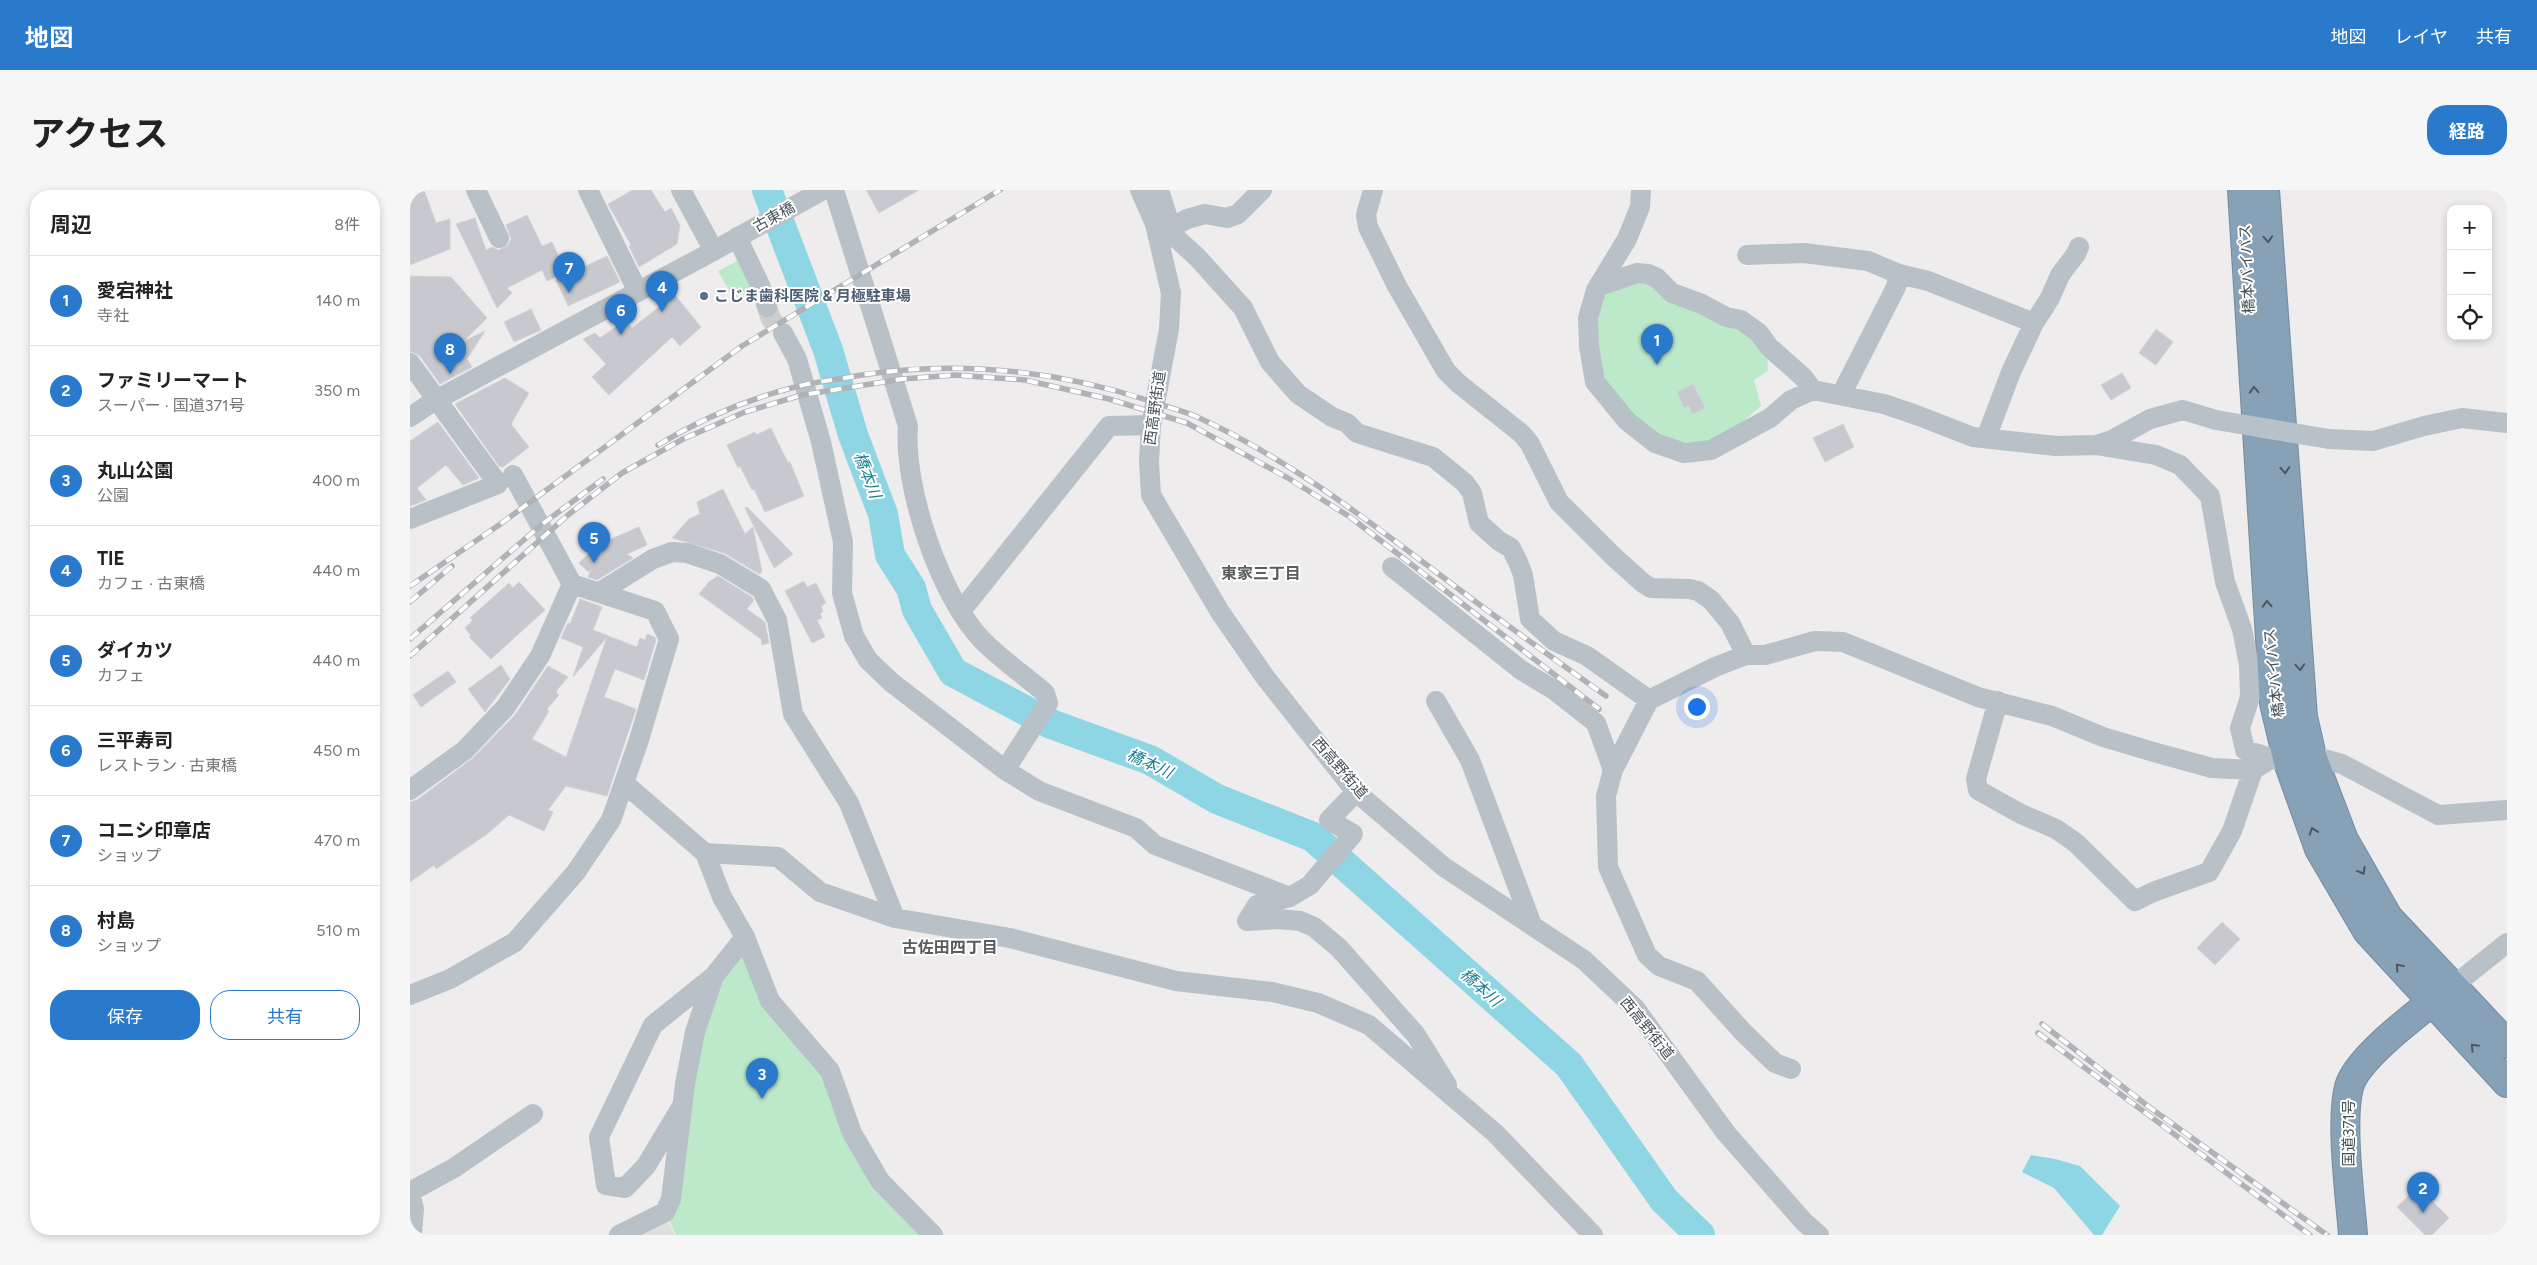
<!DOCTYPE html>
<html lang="ja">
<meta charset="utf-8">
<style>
body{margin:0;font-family:Figtree,"Noto Sans JP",sans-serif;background:#f6f6f6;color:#222}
.controls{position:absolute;right:15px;top:15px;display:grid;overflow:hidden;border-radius:10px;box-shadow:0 2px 8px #0003}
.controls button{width:45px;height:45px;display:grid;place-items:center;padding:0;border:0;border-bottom:1px solid #e0e0e0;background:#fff;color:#222;font:25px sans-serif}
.you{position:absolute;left:1286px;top:516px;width:18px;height:18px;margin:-12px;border:4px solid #fff;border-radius:50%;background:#1a73e8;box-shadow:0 0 0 8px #1a73e833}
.badge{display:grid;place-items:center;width:32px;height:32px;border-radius:50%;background:#2979cc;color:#fff;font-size:16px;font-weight:700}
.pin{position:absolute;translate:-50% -41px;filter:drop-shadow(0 1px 2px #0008)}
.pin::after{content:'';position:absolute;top:26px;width:18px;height:15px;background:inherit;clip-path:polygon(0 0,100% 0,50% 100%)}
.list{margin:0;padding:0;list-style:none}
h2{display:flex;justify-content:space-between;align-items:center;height:65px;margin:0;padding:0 20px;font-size:21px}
h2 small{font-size:16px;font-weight:400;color:#767676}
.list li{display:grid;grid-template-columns:32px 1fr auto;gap:15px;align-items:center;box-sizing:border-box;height:90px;padding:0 20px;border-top:1px solid #e0e0e0}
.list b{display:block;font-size:19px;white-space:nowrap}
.list p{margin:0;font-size:16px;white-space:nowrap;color:#767676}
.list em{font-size:16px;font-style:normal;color:#767676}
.actions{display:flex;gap:10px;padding:15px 20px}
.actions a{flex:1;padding:11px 0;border:1px solid #2979cc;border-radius:20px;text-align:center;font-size:18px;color:#2979cc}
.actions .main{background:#2979cc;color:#fff}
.icon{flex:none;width:28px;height:28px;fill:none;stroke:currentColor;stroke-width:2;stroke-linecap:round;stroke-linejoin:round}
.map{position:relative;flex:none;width:2097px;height:1045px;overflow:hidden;border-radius:20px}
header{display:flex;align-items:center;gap:30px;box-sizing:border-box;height:70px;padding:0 25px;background:#2979cc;color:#fff}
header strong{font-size:24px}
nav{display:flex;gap:28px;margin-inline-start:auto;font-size:18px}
.intro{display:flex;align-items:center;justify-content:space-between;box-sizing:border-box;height:120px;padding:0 30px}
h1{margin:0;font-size:35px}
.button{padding:12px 22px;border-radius:20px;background:#2979cc;color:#fff;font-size:18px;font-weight:700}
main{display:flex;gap:30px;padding:0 30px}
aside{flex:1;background:#fff;border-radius:20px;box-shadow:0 2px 8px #0003}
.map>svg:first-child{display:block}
</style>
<header>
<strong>地図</strong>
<nav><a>地図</a><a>レイヤ</a><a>共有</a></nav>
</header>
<div class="intro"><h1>アクセス</h1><a class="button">経路</a></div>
<main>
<aside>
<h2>周辺<small>8件</small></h2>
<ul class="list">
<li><span class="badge">1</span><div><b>愛宕神社</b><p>寺社</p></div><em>140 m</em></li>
<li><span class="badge">2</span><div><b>ファミリーマート</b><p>スーパー · 国道371号</p></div><em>350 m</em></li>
<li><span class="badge">3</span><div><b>丸山公園</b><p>公園</p></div><em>400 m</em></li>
<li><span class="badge">4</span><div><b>TIE</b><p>カフェ · 古東橋</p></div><em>440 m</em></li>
<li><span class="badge">5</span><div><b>ダイカツ</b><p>カフェ</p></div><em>440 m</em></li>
<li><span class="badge">6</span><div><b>三平寿司</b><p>レストラン · 古東橋</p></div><em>450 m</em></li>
<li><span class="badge">7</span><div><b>コニシ印章店</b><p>ショップ</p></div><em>470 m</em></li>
<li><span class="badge">8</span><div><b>村島</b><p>ショップ</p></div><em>510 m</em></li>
</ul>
<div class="actions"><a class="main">保存</a><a>共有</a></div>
</aside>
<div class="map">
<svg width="2097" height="1045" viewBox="0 0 2097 1045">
<rect width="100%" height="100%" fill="#eeecec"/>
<path fill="#dfdddd" d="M258,1032l7,13h-43z"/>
<path fill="#bde9cb" d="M331,69l15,29 -22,10 -16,-27z
M1220,87l66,26 71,45 1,23 -14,9 7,26 -15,13 -3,8 -34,16 -52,-2 -59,-61 -1,-90z
M335,747l21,57 64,77 22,62 81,102h-257l-11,-23 49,-236z"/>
<path fill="#8ed6e3" d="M1621,965l24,4 25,7 40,40 -18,29h-8l-40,-47 -32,-16z"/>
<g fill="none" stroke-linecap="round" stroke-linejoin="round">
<path stroke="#8ed6e3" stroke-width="30" d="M357,0l61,160 25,85 30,79 7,41 21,33 6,22 36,62 98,52 99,36 67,39 96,38 256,228 95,135 36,35"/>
</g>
<path fill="#c7c9ce" stroke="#d0d3d7" d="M0,0h14l12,33 14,-4v30l-40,16z
M223,0h18l14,22 6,-4 9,17 -3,19 -38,23 -10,-21 2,-1 -23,-41z
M456,0h53l-40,23z
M117,25l15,31 10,-4 14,30 -19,9 -5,-11 -35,18 5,5 -15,15 -41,-84 19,-6 11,32 6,-3 7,3 9,-5 3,-6 -5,-14z
M197,66l13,26 -52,24 -12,-26z
M0,86l41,1 36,41 -23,23 21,-10 -18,28 5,8 -32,17 -20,-28 -10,-5z
M265,105l26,32 -21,19 -8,-9 -63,58 -17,-18 14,-13 -23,-25 12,-6 5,5 26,-18 6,8z
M121,119l10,21 -27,12 -10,-20z
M1746,139l17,13 -17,23 -17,-12z
M1712,183l9,15 -20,12 -10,-15z
M95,188l24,15 -18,31 18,23 -26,20 -4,-1 -44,-62z
M1283,194l12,24 -13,6 -3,-8 -5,2 -7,-16z
M28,232l41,56 -16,7 -17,-20 -29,23 9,12 -16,6v-65z
M1433,234l11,23 -29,15 -12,-24z
M361,238l17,35 2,-1 14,34 -39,16 -11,-23 -2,1 -12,-24 -2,2 -11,-23 28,-13 1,3z
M313,299l22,45 8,-7 9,45 -3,2 -35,-21 -52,-15 17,-19 11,-5 -3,-12z
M337,317l46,47 -19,14 -29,-60z
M229,337l8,18 -20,9 6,4 -36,22 -9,-3 3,-8 -3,3 -9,-9 17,-17 3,3 5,-7z
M308,386l34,21 2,3 -7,9 18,13 4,21 -7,2 -1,-6 -62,-45 10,-12z
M394,391l3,6 9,-4 10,20 -5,3 2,6 -3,1 2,5 -5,2 8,17 -13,6 -27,-52z
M109,392l26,28 -54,49 -22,-22 2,-1 -6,-8 8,-8 -3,-2 39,-35 4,5z
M170,409l22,8 -9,23 44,17 3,-9 5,2 2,-6 8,3 1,3 -12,40 -29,-11 -11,28 32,12 -29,87 -41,-10 -18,24 5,2 -9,19 -35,-16 -22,19 -51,35 -2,-4 -24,17v-80l7,-2 56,-42 42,-43 33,-49 20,11 -11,13 -1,3 3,2 -12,14 2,2 -17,28 34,18 41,-120 -34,40 10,-30 -22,-9 7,-15 2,1z
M91,475l9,14 -25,33 -17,-23z
M38,481l8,11 -35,25 -8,-12z
M1812,732l18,17 -25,26 -18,-17z
M2008,997l31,31 -17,17h-7l-28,-28z"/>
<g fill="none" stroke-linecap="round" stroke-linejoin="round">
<path stroke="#cccdce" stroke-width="20" stroke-dasharray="20 10" stroke-linecap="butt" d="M357,117l4,12 12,14"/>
<defs>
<path id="highway" d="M1832,0l32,513 14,59 31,87 48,82 140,152
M1855,0l38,527 9,39 32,84 44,77 119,127
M1943,1045c-3,-39 -13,-113 -4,-148 8,-30 72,-76 97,-96"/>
</defs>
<use href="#highway" stroke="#738ca3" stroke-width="30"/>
<path stroke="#b8c1c7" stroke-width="20" d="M66,0l23,48
M178,0l50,102
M271,0l33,61
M424,0l74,236c-5,61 32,171 75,215 19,19 42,35 62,52l3,10 -43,67
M730,0l15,34 16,69 -2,36 -18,96 -2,37 2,33 69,117 45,65 91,115 88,75 140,93 51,48 91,125 78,89 15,13
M749,0l8,25v15l30,27 46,51 27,54 28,32 34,23 15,6 10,10 76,24 32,26 7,10 7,30 20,18 12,7 7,14 5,13 7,44 24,22 33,15 62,44 66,-33 31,-12h19l50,-14 28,1 135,55 74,19 51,21 54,16 55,15 41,2 19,-12 16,4 24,-6 30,8 96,51 69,-5
M963,0l-7,25 2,12 29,59 49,85 12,12 64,51 8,10 29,58 55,55 29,26 8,5 38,1 9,2 13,9 19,23 16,32
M1231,0l-1,17 -13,32 -31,51 -8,28 1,28 6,36 32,39 28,22 29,10 27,-3 59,-32 21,-18 22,-10 71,14 35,12 54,21 83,9 40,-1 16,-5 38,-21 33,-9 33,10
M746,37l11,3 20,-11 18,-5 22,4 11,-4 24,-24
M327,47l23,48 7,22
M1337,65l57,-2 64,8 31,13 -3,13 -55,108
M1489,84l29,7 106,42 16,-25 10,-23 16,-21 3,-7
M1192,92l3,2 32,-11 11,1 9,4 15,15 30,11 24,13 15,3 18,13 10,14 34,30 10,13
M373,143l14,26 24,83 22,100 -1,51 12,43 14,24 23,22 114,88 34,21 97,37 19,17 135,52 20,-12 43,-51 -24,-14 27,-28
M0,173l88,121 -88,35
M0,227l24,-16 272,-146 117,-65
M1576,248l25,-66 23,-49
M1919,249l44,2 51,-15 38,-8 45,5
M1686,255l60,10 24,10 30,31 15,86 17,47 7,36 1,32 -10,31 5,22 27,8
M982,377l129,103 33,20 42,33 17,47 36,-70
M190,402l53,-33 19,-7 15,1 33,11 41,25 16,31 16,94 56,89 46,115 115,20 166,43 96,11 46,11 51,22 126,108 98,102
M551,421l148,-185 42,-1
M1026,511l34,59 62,165
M1588,511l-22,78 2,11 43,24 35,15 20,14 59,58 18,-9 56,-20 23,-41 21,-61
M1203,580l-7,26 2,71 39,88 12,11 38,15 46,51 32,31 16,6
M214,593l81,70 17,44 23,40 25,64 60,70 22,62 28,48 53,54
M0,600l55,-40 40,-42 35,-52 32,-72 -59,-109
M295,663l73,4 42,35 75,26
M880,707l-33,8 -10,16 32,-2 21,2 14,6 25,21 77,87 31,50
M2043,796l54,-43
M0,805l40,-16 65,-37 61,-70 35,-52 27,-77 31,-104 -14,-28 -83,-27
M272,916l-36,60 -21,22 -19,-3 -7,-48 54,-112 61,-49
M0,1002l44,-24 79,-54
M0,1003l4,16 -2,26
M209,1045l46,-23 6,-13 14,-115 10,-52 19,-56 31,-39"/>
<use href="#highway" stroke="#87a1b7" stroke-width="28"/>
<defs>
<path id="rail" d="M248,255c43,-26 92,-47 141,-59 21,-5 42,-7 63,-11 97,-15 195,-4 288,26 14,5 30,9 45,15 93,42 175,106 257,168 50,38 102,75 154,112
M0,396l89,-61 243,-179 258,-156
M0,412l42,-36
M0,449l131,-114 62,-46
M0,466l158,-141 54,-42 61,-34 62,-27 57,-17 100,-16 53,-4 70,5 84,19 78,24 101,55 62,39 249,192
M1632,834l107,83 178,128
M1628,843l272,202"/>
</defs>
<use href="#rail" stroke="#afb2b6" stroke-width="5.5"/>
<use href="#rail" stroke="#fff" stroke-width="4" stroke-dasharray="11" stroke-linecap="butt"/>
<path stroke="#b8c1c7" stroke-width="20" d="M1806,230l113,19"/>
</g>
<defs><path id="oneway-chevron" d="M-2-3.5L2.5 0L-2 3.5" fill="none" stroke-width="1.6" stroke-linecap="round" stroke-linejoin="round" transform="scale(1.25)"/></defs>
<g stroke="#4c5861">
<use href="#oneway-chevron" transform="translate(1858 49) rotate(86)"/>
<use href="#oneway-chevron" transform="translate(1844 200) rotate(-93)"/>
<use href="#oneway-chevron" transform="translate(1875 280) rotate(86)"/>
<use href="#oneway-chevron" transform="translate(1857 414) rotate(-93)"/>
<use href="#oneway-chevron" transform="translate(1890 477) rotate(86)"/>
<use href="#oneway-chevron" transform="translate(1903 641) rotate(-109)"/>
<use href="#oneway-chevron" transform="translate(1952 681) rotate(61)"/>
<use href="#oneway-chevron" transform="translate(1989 777) rotate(-132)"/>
<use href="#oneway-chevron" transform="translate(2064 857) rotate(-133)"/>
</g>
<circle fill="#5c6f8a" stroke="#fff" stroke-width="2" cx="294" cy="106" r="5"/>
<g text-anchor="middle" stroke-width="4" stroke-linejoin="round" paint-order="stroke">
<g font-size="15" fill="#465057" stroke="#fff">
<text transform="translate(364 27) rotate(-29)" y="5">古東橋</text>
<text transform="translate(1837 79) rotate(-93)" y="5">橋本バイパス</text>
<text transform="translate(745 218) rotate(-82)" y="5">西高野街道</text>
<text transform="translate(1864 483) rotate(-96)" y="5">橋本バイパス</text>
<text transform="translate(930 578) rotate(49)" y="5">西高野街道</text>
<text transform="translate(1237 838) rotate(51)" y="5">西高野街道</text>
<text transform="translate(1939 943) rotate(-90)" y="5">国道371号</text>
</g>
<g font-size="15" font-weight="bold" fill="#4e5e75" stroke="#fff" text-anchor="start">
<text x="304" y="111">こじま歯科医院 &amp; 月極駐車場</text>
</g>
<g font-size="16" font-style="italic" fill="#187f91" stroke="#fff">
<text transform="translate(458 285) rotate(69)" y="6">橋本川</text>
<text transform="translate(740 573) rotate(25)" y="6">橋本川</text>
<text transform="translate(1071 797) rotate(42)" y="6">橋本川</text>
</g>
<g font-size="16" font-weight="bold" fill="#595d60" stroke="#fff">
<text x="851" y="389">東家三丁目</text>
<text x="540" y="763">古佐田四丁目</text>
</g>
</g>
</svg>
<div class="controls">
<button>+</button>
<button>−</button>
<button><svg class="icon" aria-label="locate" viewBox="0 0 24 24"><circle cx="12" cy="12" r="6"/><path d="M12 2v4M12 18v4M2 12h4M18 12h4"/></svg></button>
</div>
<div class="you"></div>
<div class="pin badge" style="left:1247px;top:175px">1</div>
<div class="pin badge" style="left:2013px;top:1023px">2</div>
<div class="pin badge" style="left:352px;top:909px">3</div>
<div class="pin badge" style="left:252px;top:122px">4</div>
<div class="pin badge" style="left:184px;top:373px">5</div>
<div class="pin badge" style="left:211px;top:145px">6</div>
<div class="pin badge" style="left:159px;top:103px">7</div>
<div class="pin badge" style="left:40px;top:184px">8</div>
</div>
</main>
